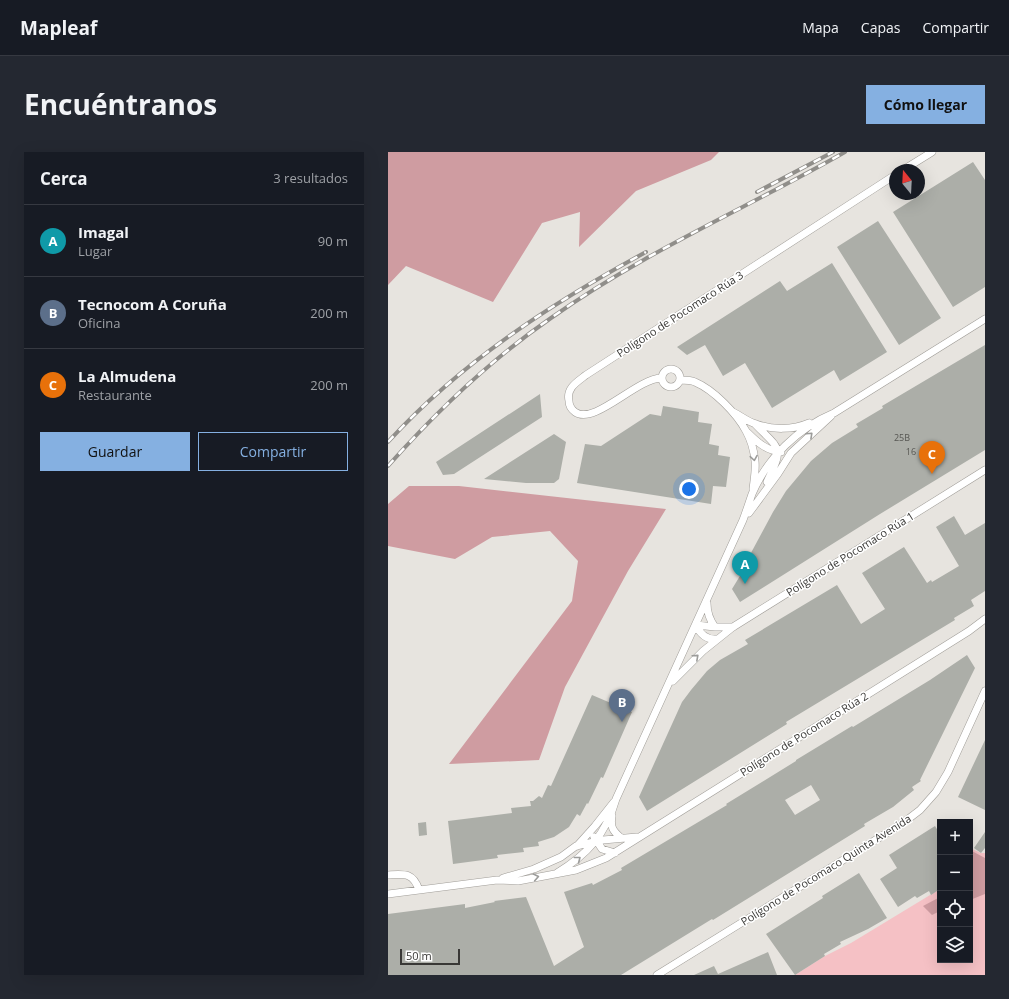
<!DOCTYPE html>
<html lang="es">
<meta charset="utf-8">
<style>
body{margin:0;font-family:"Open Sans",sans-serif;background:#242831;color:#f1f3f6}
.controls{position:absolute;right:12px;bottom:12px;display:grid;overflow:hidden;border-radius:0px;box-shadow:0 4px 16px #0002}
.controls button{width:36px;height:36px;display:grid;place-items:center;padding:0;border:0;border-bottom:1px solid #363941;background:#171b24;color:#f1f3f6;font:20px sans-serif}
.compass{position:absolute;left:501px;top:12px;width:36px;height:36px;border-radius:50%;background:#171b24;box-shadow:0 4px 16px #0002;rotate:342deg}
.scale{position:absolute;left:12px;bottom:10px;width:60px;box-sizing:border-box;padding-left:4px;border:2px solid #393836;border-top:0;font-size:11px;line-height:14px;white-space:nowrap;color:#393836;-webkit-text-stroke:3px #fff;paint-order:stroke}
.you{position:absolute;left:301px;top:337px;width:14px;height:14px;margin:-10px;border:3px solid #fff;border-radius:50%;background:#1a73e8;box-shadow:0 0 0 6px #1a73e833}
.badge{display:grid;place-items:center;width:26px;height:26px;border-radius:50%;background:#85b0e1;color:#fff;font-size:13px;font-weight:700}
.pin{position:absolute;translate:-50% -33px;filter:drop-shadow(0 1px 2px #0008)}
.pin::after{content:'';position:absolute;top:21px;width:14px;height:12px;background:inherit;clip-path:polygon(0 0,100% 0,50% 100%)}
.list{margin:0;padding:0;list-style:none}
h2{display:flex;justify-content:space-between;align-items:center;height:52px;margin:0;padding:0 16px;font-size:17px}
h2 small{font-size:13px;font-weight:400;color:#9ea1a6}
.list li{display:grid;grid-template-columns:26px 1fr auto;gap:12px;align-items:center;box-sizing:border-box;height:72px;padding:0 16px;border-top:1px solid #363941}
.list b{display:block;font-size:15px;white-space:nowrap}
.list p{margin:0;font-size:13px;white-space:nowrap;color:#9ea1a6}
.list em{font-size:13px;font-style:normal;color:#9ea1a6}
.actions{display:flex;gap:8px;padding:12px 16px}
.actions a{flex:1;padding:9px 0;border:1px solid #85b0e1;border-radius:0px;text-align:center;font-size:14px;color:#85b0e1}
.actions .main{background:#85b0e1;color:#111}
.icon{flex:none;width:22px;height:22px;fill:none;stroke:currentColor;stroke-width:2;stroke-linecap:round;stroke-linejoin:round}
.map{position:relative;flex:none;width:597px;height:823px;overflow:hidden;border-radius:0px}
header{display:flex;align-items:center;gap:24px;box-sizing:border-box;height:56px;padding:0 20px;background:#171b24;border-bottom:1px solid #363941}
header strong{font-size:19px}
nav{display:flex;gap:22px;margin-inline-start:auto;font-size:14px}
.intro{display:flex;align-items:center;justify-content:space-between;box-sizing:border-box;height:96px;padding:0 24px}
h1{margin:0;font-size:28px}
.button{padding:10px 18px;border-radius:0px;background:#85b0e1;color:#111;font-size:14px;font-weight:700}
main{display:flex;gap:24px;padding:0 24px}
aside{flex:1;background:#171b24;border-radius:0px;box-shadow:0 4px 16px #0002}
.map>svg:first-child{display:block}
</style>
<header>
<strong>Mapleaf</strong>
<nav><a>Mapa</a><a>Capas</a><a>Compartir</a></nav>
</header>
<div class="intro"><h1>Encuéntranos</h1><a class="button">Cómo llegar</a></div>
<main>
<aside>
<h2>Cerca<small>3 resultados</small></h2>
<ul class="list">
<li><span class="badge" style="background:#0f9aa8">A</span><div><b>Imagal</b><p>Lugar</p></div><em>90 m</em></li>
<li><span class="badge" style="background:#5c6f8a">B</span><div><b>Tecnocom A Coruña</b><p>Oficina</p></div><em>200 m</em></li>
<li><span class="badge" style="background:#e8710a">C</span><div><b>La Almudena</b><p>Restaurante</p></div><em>200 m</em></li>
</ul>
<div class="actions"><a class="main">Guardar</a><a>Compartir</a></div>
</aside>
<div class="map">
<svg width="597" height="823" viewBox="0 0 597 823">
<rect width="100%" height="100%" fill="#e7e4df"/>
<path fill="#f5c1c5" d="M582,696l11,5h4v122h-190l30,-19 26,-13 89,-54v71h30z"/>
<path fill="#cf9ca1" d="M0,0h331l-8,8 -75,31 -57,56 1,-35 -38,11 -49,79 -87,-36 -18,19z
M21,334h50l207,23 -38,62 -63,116 -26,73 -90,4 123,-163 6,-40 -28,-30 -58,6 -37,22 -67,-13v-42z
M582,698l15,8v36l-15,6z
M552,745v14l-8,4 -9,-9z"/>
<path fill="#acaea8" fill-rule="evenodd" d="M585,10l12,18v107l-32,20 -60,-95z
M490,69l63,97 -42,27 -62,-98z
M444,111l55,89 -47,29 -6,-11 -62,38 -27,-45 -22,13 -18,-31 -18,10 -10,-8 103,-66 7,10z
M597,193v105l-105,64 -140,88 -8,-13 14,-23 -1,-2 28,-52 13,-21 25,-30 21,-18 26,-16 -2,-3 27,-16 -1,-2z
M152,242l2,23 -88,57 -11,1 -7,-13z
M275,254l36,6 -1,10 14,2 -3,20 10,2 -1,9 12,2 -4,30 -13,-1 -2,18 -134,-21 8,-39 16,2 49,-32 11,2z
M166,282l12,8 -7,37 -5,4h-28l-42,-4z
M566,364l11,19 20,-12v68l-14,9 3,6 -20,12 1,2 -169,102 1,2 -140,87 -8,-14 43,-95 9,-12 16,-19 13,-11 28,-16 -3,-4 92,-55 24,39 24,-15 -23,-36 42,-26 23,36 4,-3 1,2 27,-16 -23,-39z
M579,503l8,13 -55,112 1,1 -9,6 2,3 -21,17 -29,17 1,2 -152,94 -1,-1 -91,56h-233v-61l77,-10v4l30,-6 -1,-1 32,-4 28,69 30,-19 -20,-55 28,-9 1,2 29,-15 -1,-2 106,-63 -1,-1 70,-43v-1l56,-34 1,1 77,-47zM423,633l9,15 -25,15 -10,-15z
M204,543l40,17 -29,66 -2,-1 -13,27 -1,-1 -7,13 -3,-2 -8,13 -15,10 -16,5 1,4 -16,2 1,4 -27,3 1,3 -45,6 -5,-43 64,-8 -1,-5 20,-2 -1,-5h3l6,-5 3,2 6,-13 3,1z
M597,588v70l-27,-13z
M38,670l1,13 -8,1 -1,-13z
M547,674l5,8v55l-9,6 -2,-4 -12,7 -2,-2 -17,11 -18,-28 17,-11 -8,-13z
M597,680v16l-4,5 -7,-5z
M471,721l28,45 -19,11 -28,13 1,2 -17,10 1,2 -30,19 -29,-41 57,-36 -1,-2z
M380,800l9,23h-83l20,-9 4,8z"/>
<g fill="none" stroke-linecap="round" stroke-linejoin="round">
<defs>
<path id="minor" d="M515,18l29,-18
M274 226a9 9 0 1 1 18 0a9 9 0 1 1-18 0Z
M273,226c-25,1 -67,48 -86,34 -4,-3 -6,-7 -6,-11 -3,-13 8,-19 17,-26l309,-200
M292,228c5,0 11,0 15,2 19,8 42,32 51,49 5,9 8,20 9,30 1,9 -1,19 -2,28
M345,260c8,4 15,10 23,12 16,6 37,6 53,-1
M367,272c26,27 29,22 12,58
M360,281c9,9 19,18 33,19
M361,361l28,-38 14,-22 40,-37
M319,451c0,9 2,16 8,24h18
M308,473c4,9 11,15 21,14
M308,473l19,2
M285,529l30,-30 30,-24 252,-157
M224,664c-2,11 1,15 9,22
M206,685l8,12 13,4
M189,694l18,-20 19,-24
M169,721c31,-19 49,-39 59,-74l127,-279c3,-8 6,-17 9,-26 15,-36 46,-66 82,-81l151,-94
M0,723c16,-1 25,-3 31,15
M115,726l31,-9 27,-12 15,-11 27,-6 34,-3
M0,742l109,-14 21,1 58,-11 30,-12 363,-227 16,-12
M269,823l246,-152 17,-13 16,-18 12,-20 37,-81"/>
</defs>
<use href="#minor" stroke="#a09d98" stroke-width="8"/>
<use href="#minor" stroke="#fff" stroke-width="7"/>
<defs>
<path id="rail" d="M369,40l76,-40
M0,290c73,-80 164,-139 258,-190
M0,314c49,-55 102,-106 163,-148 93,-66 196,-110 294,-166"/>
</defs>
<use href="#rail" stroke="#908e8a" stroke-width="4"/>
<use href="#rail" stroke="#fff" stroke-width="2.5" stroke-dasharray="8" stroke-linecap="butt"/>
</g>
<defs><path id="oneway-chevron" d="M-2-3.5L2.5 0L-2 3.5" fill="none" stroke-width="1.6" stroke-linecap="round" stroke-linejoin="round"/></defs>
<g stroke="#9c9c9a">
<use href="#oneway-chevron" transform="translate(422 283) rotate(-43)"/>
<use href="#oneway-chevron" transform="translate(366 306) rotate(81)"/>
<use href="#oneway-chevron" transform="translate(308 505) rotate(-42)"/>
<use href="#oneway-chevron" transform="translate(190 707) rotate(-38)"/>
<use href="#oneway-chevron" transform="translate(148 725) rotate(-11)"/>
</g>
<g text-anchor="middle" stroke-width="3" stroke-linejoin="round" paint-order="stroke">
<g font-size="9" fill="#565652">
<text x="514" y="289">25B</text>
<text x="523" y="303">16</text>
</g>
<g font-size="11" fill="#393836" stroke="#fff">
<text transform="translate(292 162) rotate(-33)" y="4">Polígono de Pocomaco Rúa 3</text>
<text transform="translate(462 402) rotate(-32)" y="4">Polígono de Pocomaco Rúa 1</text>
<text transform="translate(416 582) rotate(-32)" y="4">Polígono de Pocomaco Rúa 2</text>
<text transform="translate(438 718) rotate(-32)" y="4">Polígono de Pocomaco Quinta Avenida</text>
</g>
</g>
</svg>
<div class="controls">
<button>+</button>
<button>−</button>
<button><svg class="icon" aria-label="locate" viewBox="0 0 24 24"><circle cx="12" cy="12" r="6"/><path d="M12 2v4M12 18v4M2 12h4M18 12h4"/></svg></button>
<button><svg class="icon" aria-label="layers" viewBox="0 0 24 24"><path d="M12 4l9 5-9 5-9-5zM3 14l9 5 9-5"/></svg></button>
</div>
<svg class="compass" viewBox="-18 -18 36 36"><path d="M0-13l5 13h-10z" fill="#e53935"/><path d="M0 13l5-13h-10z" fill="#9ea1a6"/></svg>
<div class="scale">50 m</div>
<div class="you"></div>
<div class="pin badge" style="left:357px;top:432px;background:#0f9aa8">A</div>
<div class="pin badge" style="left:234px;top:570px;background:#5c6f8a">B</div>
<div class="pin badge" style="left:544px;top:322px;background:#e8710a">C</div>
</div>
</main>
